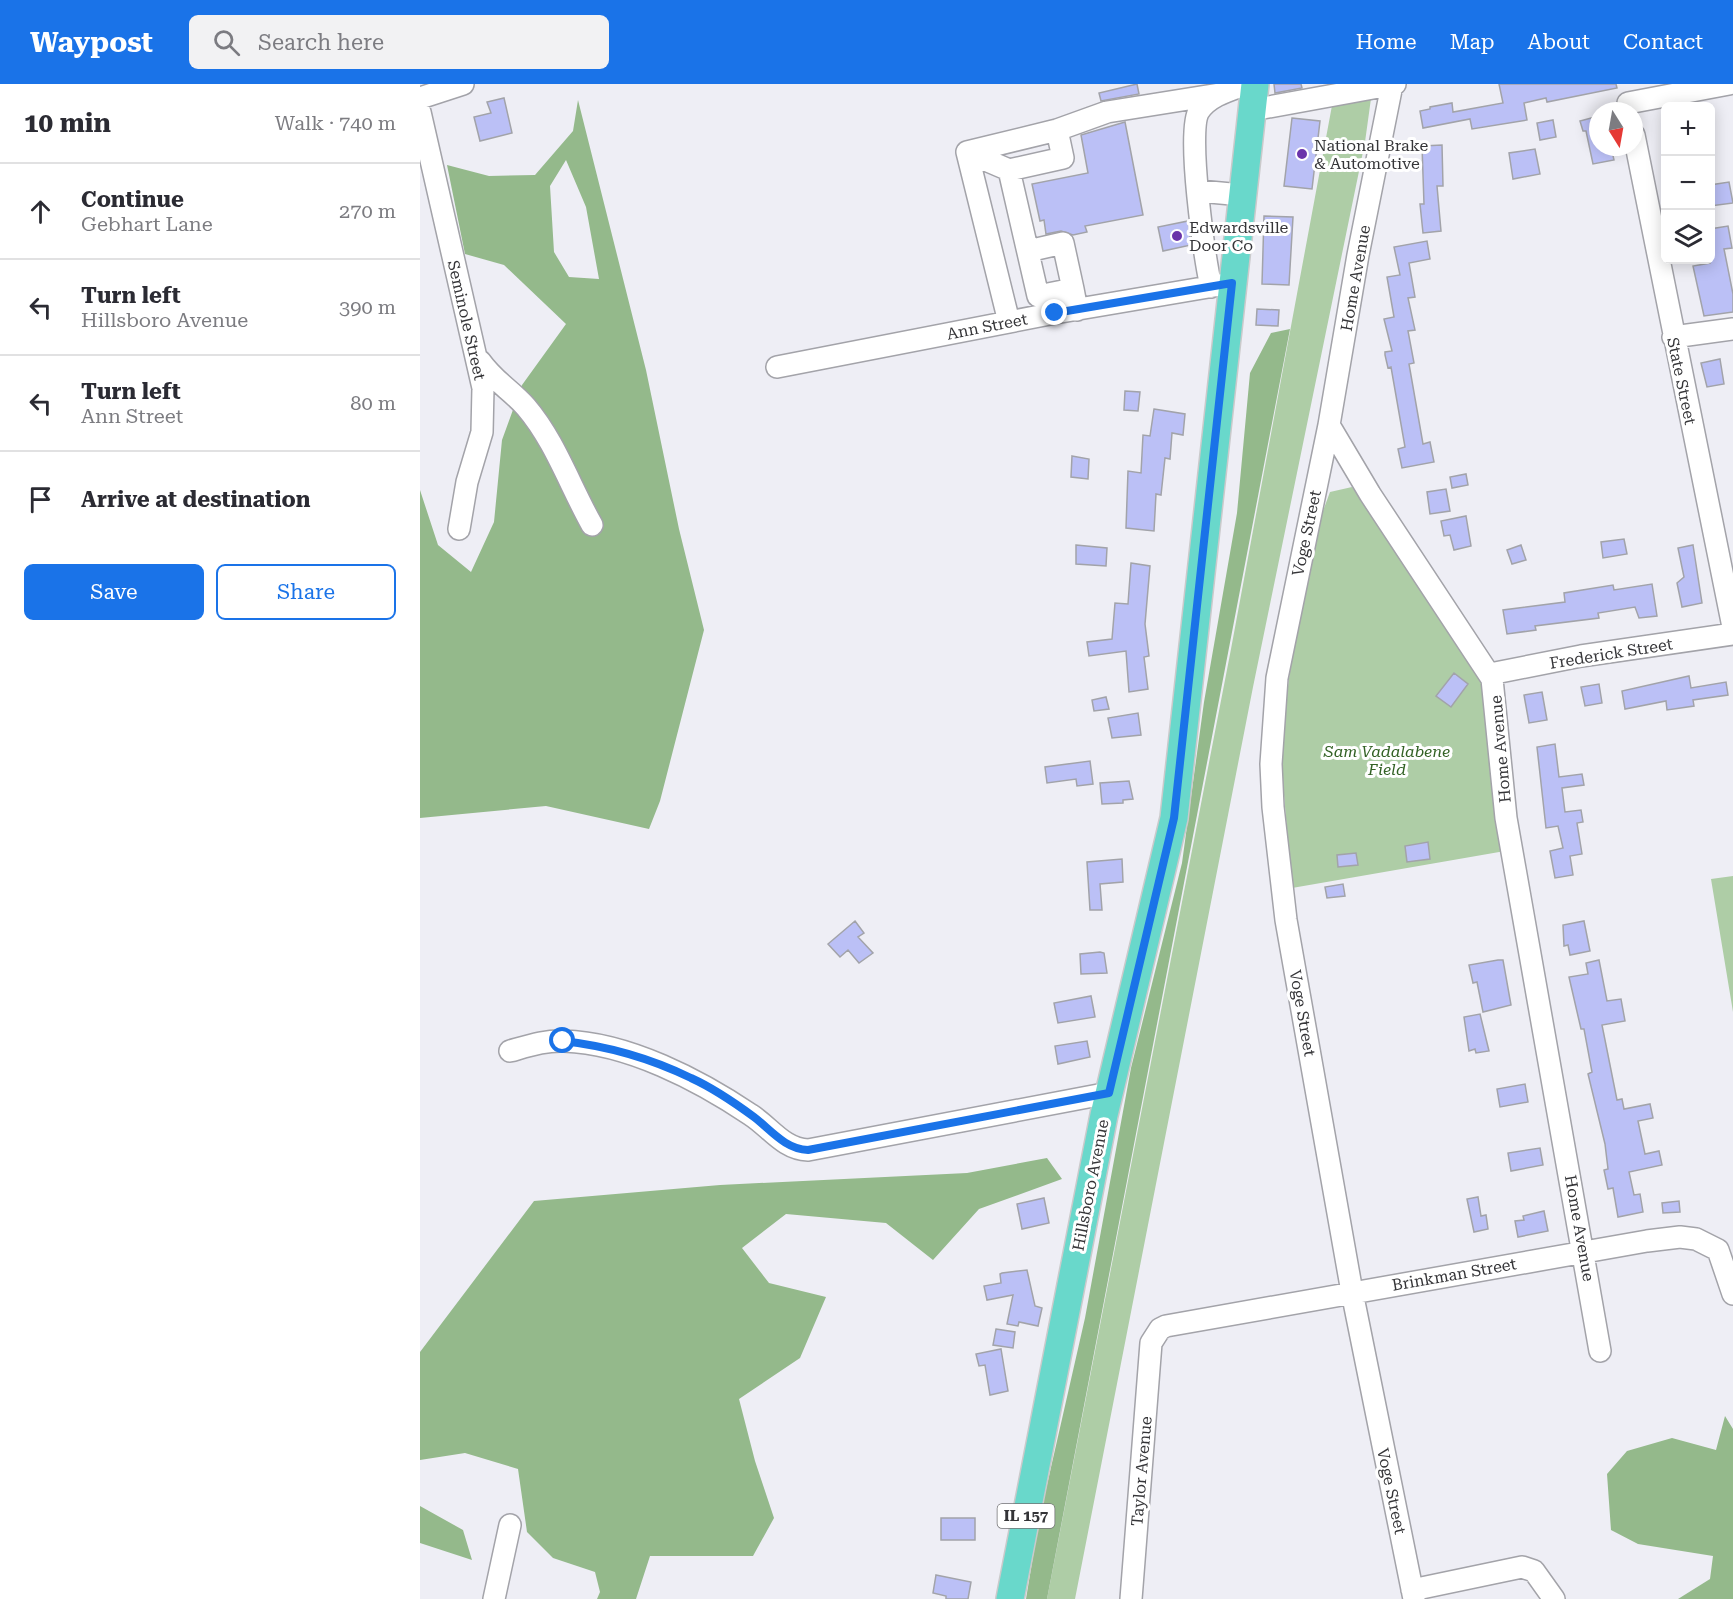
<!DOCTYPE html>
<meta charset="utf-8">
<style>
body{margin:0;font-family:"Roboto Serif",serif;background:#f2f2f3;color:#2b2b33}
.controls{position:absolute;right:18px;top:18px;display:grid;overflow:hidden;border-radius:9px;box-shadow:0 3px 15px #0003}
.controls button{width:54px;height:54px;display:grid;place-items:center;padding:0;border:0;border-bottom:2px solid #e1e1e2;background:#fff;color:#2b2b33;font:30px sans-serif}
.compass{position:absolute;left:1169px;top:18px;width:54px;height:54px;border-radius:50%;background:#fff;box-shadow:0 3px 15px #0003;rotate:169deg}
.stop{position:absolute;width:18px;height:18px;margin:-14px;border:4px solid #1a73e8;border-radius:50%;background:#fff}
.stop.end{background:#1a73e8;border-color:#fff;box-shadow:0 2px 6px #0008}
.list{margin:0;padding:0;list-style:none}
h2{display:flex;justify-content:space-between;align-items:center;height:78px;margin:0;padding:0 24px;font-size:26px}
h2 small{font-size:20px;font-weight:400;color:#7c7c81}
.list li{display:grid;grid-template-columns:39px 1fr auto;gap:18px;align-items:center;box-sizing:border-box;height:96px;padding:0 24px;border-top:2px solid #e1e1e2}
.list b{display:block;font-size:22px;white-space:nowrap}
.list p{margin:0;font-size:20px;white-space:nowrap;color:#7c7c81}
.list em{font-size:20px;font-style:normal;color:#7c7c81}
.actions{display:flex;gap:12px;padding:18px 24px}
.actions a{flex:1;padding:14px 0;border:2px solid #1a73e8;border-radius:9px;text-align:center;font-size:21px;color:#1a73e8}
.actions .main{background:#1a73e8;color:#fff}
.icon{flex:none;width:33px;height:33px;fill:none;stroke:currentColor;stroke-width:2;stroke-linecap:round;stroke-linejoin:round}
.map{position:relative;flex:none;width:1313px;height:1515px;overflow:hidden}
header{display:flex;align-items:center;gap:36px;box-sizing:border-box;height:84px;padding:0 30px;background:#1a73e8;color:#fff}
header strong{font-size:28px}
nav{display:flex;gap:33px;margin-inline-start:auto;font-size:21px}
.search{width:420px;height:54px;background:#f2f2f3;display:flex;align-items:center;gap:15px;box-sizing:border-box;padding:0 21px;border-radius:9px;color:#7c7c81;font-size:22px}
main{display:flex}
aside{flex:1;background:#fff}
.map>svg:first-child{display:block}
</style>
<header>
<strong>Waypost</strong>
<div class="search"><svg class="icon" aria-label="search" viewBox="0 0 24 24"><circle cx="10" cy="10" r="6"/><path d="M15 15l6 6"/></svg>Search here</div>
<nav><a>Home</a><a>Map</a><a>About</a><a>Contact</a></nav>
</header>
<main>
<aside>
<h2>10 min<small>Walk · 740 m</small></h2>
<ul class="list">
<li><svg class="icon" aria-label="ahead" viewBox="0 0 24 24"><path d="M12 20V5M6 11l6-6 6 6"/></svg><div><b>Continue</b><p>Gebhart Lane</p></div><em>270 m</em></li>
<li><svg class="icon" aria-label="left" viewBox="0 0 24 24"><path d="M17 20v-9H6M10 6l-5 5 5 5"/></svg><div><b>Turn left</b><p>Hillsboro Avenue</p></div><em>390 m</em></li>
<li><svg class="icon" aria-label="left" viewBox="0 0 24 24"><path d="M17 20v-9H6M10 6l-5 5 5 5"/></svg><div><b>Turn left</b><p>Ann Street</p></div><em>80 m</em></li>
<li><svg class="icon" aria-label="arrive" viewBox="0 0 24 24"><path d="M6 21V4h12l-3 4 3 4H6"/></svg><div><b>Arrive at destination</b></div></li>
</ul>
<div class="actions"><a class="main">Save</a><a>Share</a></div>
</aside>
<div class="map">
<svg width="1313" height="1515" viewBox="0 0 1313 1515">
<rect width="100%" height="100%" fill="#eeeef5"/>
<path fill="#aecda6" d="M916,0h37l-8,58 -112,545 -178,912h-28l184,-950z
M932,403l130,189 23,175 -213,37 -12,-140 14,-108 26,-121 10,-27z
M1313,792v136l-22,-133z"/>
<path fill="#94b98b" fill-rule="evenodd" d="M158,16l68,270 33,159 25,101 -44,171 -11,28 -103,-23 -126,12v-328l18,55 33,27 23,-50 8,-82 20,-55 44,-61 -62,-59 -39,-11 -18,-89 42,11 46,-1 38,-44zM146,76l20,47 13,72 -30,-2 -15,-25 -4,-66z
M870,245l-243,1270h-21l13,-79 46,-202 46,-250 51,-205 22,-161 33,-189 13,-140 21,-40z
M627,1074l15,21 -83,30 -46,51 -47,-37 -100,-9 -44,34 27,35 57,14 -26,61 -61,41 16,62 19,57 -21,38h-103l-14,43h-39l3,-7 -5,-20 -42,-14 -26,-26 -9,-63 -53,-16 -45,7v-108l114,-151 186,-16 247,-12z
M1305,1332l8,13v170h-55l32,-20 3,-23 -75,-12 -27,-14 -4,-56 20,-23 45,-13 44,12z
M0,1422l43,24 9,30 -52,-17z"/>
<path fill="#bbc0f6" stroke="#a2a3a9" stroke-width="1.5" d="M717,0l2,10 -38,7 -2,-8z
M854,0h27l1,4 -27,5z
M1079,0h117l1,4 -70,14 -1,-4 -22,5 3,17 -55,9 -2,-10 -47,9 -3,-17 10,-2v-2l22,-4 1,9 50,-9z
M84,14l8,35 -32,8 -6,-24 17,-4 -4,-11z
M1175,33l3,30h13l3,13 -21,4 -7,-33h-3l-3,-10z
M872,34l28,3 -8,68 -28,-3z
M1133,36l3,17 -16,3 -3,-17z
M705,38l18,93 -58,11 2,6 -14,3 -12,-4 -15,3 -2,-14 -4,1 -8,-37 56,-11 -7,-38z
M1022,61l1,41h-6l4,45 -18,2 -3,-29h4l-2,-58z
M1115,65l5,25 -27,5 -4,-26z
M1309,98l4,21 -23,3v-21z
M844,132l29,1 -4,68 -27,-1z
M768,137l3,24 -28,6 -5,-24z
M1308,142l4,22 -8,1 9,45v18l-29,4 -11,-50 17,-3v-34z
M1007,157l3,18 -21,4 6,34 -7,1 7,32 -7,1 6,32 -5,1 14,80 7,-2 4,20 -32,6 -4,-19 7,-2 -14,-80 -3,1 -3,-13v-3l7,-1 -8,-32 10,-2 -7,-40 13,-2 -6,-28z
M837,225l22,1 -1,16 -22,-1z
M1300,275l4,25 -17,3 -6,-24z
M705,307l15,1 -2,19 -14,-1z
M734,325l31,5 -2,21 -11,-2 -2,26 -5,-1 -4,37 -5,-1 -2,37 -28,-3 2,-57 13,2 2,-38 7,1z
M652,372l17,3 -1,20 -17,-2z
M1046,390l2,11 -16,3 -2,-11z
M1026,405l4,22 -20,3 -3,-22z
M1046,432l5,30 -17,4 -4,-15 -6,1 -3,-15z
M1204,455l3,15 -24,4 -2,-16z
M656,461l31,3 -1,18 -30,-2z
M1101,461l5,15 -14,4 -5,-14z
M1273,461l9,58 -20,4 -5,-24 7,-6 -6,-29z
M711,479l19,3 -5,58 4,32 -5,1 4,32 -19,3 -3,-41 -37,5 -2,-14 25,-3 3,-36 13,1z
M1232,500l5,32 -18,2 -4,-11 -37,6 1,5 -64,8 1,4 -29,4 -4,-24 62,-8 -1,-9 49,-8 1,5z
M1034,589l14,11 -17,23 -15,-11z
M1269,592l2,12 35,-6 2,13 -35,5 1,6 -27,4 -1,-9 -41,8 -3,-18z
M1179,600l3,19 -17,3 -4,-19z
M1122,608l5,28 -18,3 -5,-28z
M686,613l3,12 -15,2 -2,-11z
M718,629l3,22 -29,3 -4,-20z
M1135,660l4,33 23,-3 2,11 -22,3 3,24 16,-2 2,12 -6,1 5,31 -12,2 3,19 -18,3 -5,-27 13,-3 -5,-22 -12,2 -9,-81z
M670,677l3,23 -16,2 -1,-7 -29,4 -2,-16z
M709,697l4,18 -10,1v3l-21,1 -2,-21z
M1008,758l2,17 -23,3 -2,-16z
M936,769l2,12 -20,2 -1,-12z
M702,775l1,23 -23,2 2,26h-12l-3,-48z
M923,800l2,12 -18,2 -2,-11z
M435,837l9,12 -6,4 15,16 -14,10 -11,-13 -8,7 -12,-13z
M1164,837l6,30 -20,4 -2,-10 -4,1 -1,-21z
M680,868l4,1 3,20 -26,1 -1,-20z
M1078,876h5l8,45 -28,7 -6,-30 -4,1 -4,-18z
M1179,876l8,41 14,-2 4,22 -23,4 15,75 5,-1 2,10 26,-5 3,14 -15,3 7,33 14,-3 3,14 -33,7 5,23 6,-1 3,18 -25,5 -5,-29 -5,1 -4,-19 4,-1 -3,-25 -17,-70 4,-2 -8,-43h-3l-12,-52 19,-3 -2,-11z
M671,912l4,21 -37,6 -4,-20z
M1060,930l9,37 -13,2 -1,-4 -6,2 -5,-34z
M667,957l3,16 -32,7 -3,-18z
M1105,1000l3,18 -28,5 -3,-18z
M1120,1064l3,17 -32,6 -3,-18z
M1058,1113l3,19 5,-1 2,14 -14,3 -7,-33z
M624,1114l5,25 -27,6 -5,-25z
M1259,1117l1,11 -17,1 -1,-10z
M1124,1127l4,20 -30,6 -3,-16 9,-1 -1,-4z
M607,1186l8,36 7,2 -4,18 -19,-4 -1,4 -11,-2 6,-29 -26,5 -3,-14 17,-3 -1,-9 2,-1z
M576,1245l19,3 -2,16 -20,-3z
M581,1265l7,42 -18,4 -5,-30 -6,1 -3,-12z
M521,1434h34v22h-34z
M516,1491l35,7 -3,17h-22v-3l-13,-3z"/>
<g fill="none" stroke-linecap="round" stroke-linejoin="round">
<defs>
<path id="minor" d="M972,1l-34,170 -29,170 41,69 122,185 14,139 94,533
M0,14l43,-14
M1208,19l101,-19
M832,26l143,-26
M0,28l63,276 -1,44 -15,50 -8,47
M637,46l6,28 -54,12 29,126 35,-7 4,21
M1214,51l99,492
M547,68l42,18
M779,107l43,4
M608,167l35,-8 10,46
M791,203c-6,-28 -25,-156 -12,-176 11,-16 32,-21 48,-27
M589,238l-42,-170 90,-22 50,-18 113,-18
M1253,253l60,-8
M60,277c15,21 30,28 46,46 29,34 44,79 66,118
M357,283l278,-54 177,-30
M909,341l-52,253 -6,86 2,43 13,113 66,372 62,307
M1070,590l91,-18 152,-22
M90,967c18,-5 36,-11 54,-10 64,2 135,39 187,74 19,12 32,34 57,35l301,-57
M992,1506l110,-23 12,4 20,28
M74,1515l16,-74
M711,1515l20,-256 9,-14 6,-3 481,-85 33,-4 16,2 22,11 15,44"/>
<path id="major" d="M590,1515l94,-484 70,-297 81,-734"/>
</defs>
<use href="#minor" stroke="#a3a3a9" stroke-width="24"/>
<use href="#major" stroke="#cacacb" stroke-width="30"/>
<use href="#minor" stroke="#fff" stroke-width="21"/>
<use href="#major" stroke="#69d8cb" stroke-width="27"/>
</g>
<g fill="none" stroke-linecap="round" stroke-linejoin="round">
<path stroke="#1a73e8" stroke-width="8" d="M143,957c44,5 89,18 128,37 22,10 44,25 63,39 17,13 31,32 54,33l301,-57 65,-275 58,-535 -177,30"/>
</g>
<g fill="#6a34aa" stroke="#fff" stroke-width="2">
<circle cx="882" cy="70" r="6"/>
<circle cx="757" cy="152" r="6"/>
</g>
<g text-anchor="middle" stroke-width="6" stroke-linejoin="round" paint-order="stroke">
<rect fill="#fff" stroke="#727274" stroke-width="1.5" x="577.5" y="1420" width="57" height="24" rx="4.5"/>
<g font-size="15" font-weight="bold" fill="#353538">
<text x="606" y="1437">IL 157</text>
</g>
<g font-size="16" fill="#353538" stroke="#fff" text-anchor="start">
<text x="894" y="67">National Brake<tspan x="894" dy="18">&amp; Automotive</tspan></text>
<text x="769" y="149">Edwardsville<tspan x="769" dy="18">Door Co</tspan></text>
</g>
<g font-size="16" fill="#353538" stroke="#fff">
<text transform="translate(935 194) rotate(-80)" y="6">Home Avenue</text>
<text transform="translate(47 236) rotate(77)" y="6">Seminole Street</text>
<text transform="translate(567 242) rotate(-11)" y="6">Ann Street</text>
<text transform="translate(1262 297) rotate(78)" y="6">State Street</text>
<text transform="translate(886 449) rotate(-78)" y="6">Voge Street</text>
<text transform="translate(1191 569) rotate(-9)" y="6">Frederick Street</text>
<text transform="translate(1080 665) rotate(-95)" y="6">Home Avenue</text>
<text transform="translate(883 929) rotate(80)" y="6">Voge Street</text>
<text transform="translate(670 1101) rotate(-79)" y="6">Hillsboro Avenue</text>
<text transform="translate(1160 1144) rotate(80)" y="6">Home Avenue</text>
<text transform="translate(1034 1190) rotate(-10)" y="6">Brinkman Street</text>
<text transform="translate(721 1387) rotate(-85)" y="6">Taylor Avenue</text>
<text transform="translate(972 1407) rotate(78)" y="6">Voge Street</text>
</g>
<g font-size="16" font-style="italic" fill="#326124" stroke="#fff">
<text x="967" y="673">Sam Vadalabene<tspan x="967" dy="18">Field</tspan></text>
</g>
</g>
</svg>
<div class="controls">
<button>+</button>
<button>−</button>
<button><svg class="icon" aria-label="layers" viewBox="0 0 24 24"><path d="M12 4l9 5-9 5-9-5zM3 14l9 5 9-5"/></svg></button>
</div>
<svg class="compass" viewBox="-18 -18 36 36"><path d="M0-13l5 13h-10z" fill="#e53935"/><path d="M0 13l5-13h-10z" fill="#7c7c81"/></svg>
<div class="stop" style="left:143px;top:957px"></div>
<div class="stop end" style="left:635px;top:229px"></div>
</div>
</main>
